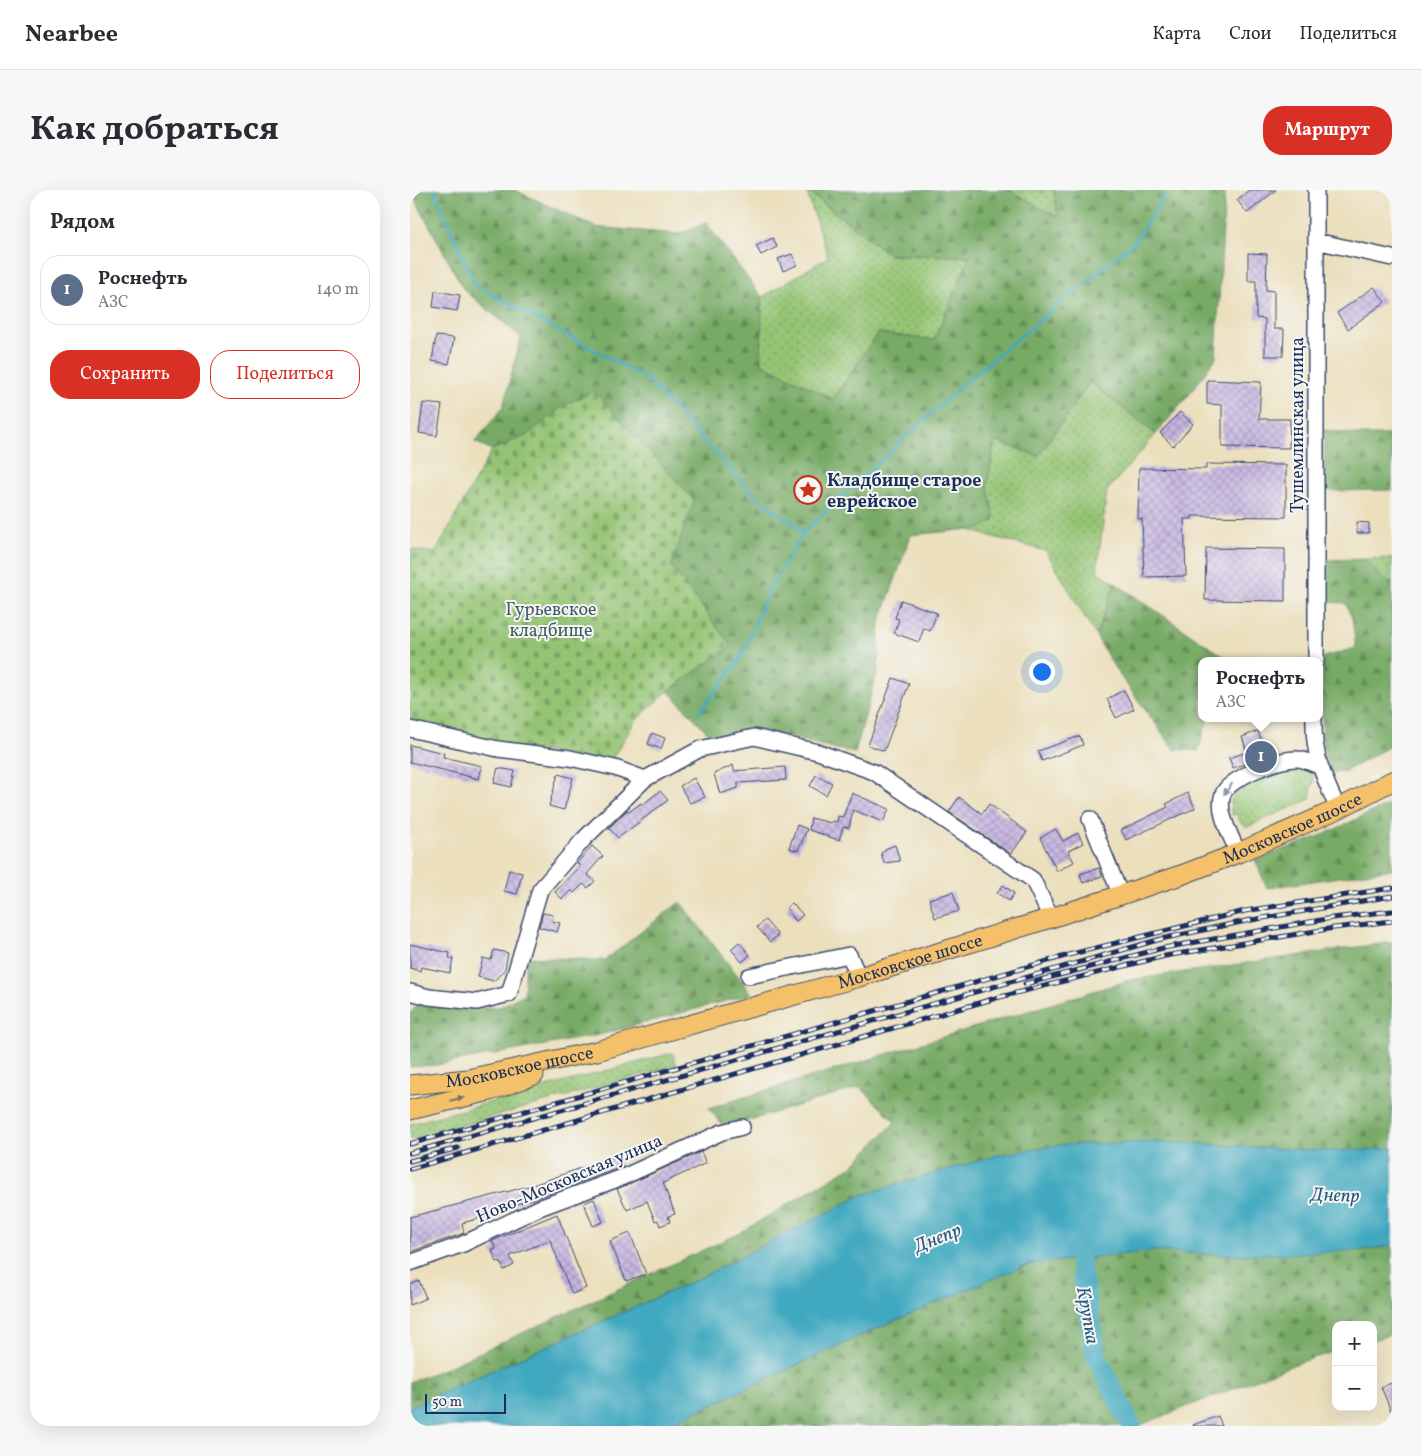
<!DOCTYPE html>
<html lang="ru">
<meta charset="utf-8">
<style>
body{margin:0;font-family:Vollkorn,serif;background:#f7f7f7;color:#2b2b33}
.controls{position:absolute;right:15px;bottom:15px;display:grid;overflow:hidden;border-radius:10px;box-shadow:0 5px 20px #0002}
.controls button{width:45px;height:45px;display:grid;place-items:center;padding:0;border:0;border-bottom:1px solid #e1e1e2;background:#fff;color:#2b2b33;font:25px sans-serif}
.scale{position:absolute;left:15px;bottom:12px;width:81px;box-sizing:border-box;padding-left:5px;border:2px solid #1b2f5e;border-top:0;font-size:14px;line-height:18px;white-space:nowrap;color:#1b2f5e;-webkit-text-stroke:4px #f6f6f2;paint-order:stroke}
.you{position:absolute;left:631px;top:481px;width:18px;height:18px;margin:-12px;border:4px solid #fff;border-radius:50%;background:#1a73e8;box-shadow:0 0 0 8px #1a73e833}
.badge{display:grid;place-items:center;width:32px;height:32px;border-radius:50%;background:#d93025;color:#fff;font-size:16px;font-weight:700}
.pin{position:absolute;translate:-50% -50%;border:2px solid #fff;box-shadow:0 1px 5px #0006}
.popup{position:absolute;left:788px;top:467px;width:125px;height:65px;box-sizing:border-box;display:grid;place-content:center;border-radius:10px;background:#fff;filter:drop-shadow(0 1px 4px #0005);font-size:16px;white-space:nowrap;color:#7c7c81}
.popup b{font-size:19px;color:#2b2b33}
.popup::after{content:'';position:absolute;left:50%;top:100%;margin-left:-10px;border:10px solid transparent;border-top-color:#fff}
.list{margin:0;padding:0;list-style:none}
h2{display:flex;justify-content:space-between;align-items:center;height:65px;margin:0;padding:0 20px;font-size:21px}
h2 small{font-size:16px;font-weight:400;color:#7c7c81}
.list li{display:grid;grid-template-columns:32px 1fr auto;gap:15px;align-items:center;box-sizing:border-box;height:70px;margin:0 10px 10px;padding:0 10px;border:1px solid #e1e1e2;border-radius:20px}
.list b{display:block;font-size:19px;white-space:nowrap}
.list p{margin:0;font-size:16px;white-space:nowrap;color:#7c7c81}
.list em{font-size:16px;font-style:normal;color:#7c7c81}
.actions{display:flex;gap:10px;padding:15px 20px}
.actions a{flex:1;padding:11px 0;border:1px solid #d93025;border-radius:20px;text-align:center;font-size:18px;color:#d93025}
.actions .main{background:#d93025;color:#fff}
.map{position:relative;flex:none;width:982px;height:1236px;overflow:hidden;border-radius:20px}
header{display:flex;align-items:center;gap:30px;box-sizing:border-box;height:70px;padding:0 25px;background:#fff;border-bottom:1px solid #e1e1e2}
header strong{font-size:24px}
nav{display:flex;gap:28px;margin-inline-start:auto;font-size:18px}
.intro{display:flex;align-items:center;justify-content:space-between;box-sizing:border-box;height:120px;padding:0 30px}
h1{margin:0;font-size:35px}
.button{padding:12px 22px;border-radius:20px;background:#d93025;color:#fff;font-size:18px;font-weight:700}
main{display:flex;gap:30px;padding:0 30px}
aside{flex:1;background:#fff;border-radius:20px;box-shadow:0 5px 20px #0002}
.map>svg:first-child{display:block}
</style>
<header>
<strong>Nearbee</strong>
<nav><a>Карта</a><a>Слои</a><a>Поделиться</a></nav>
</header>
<div class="intro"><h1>Как добраться</h1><a class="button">Маршрут</a></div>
<main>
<aside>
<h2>Рядом<small></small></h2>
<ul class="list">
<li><span class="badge" style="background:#5c6f8a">1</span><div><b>Роснефть</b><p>АЗС</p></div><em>140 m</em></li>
</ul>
<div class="actions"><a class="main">Сохранить</a><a>Поделиться</a></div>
</aside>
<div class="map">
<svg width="982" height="1236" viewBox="0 0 982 1236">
<defs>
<pattern id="grass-dots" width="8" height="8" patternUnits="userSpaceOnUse" patternTransform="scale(1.25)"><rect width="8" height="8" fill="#94c473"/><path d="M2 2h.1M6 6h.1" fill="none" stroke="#78a062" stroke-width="1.8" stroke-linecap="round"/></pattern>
<pattern id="forest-firs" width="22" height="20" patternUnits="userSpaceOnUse" patternTransform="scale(1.25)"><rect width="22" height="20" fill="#77aa65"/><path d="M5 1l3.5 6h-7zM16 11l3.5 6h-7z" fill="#618b56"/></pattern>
<pattern id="cemetery-stones" width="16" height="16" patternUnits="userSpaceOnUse" patternTransform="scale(1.25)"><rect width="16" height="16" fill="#94c473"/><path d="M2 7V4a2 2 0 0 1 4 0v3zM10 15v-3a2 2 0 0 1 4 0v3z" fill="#78a062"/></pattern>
<pattern id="building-cross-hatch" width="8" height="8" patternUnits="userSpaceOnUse" patternTransform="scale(1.25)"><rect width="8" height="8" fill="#c7b6e2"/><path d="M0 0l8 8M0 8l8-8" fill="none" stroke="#a194ba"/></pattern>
</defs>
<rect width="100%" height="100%" fill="#f6f6f2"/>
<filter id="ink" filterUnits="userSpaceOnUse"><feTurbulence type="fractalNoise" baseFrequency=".02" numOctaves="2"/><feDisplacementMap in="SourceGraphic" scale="10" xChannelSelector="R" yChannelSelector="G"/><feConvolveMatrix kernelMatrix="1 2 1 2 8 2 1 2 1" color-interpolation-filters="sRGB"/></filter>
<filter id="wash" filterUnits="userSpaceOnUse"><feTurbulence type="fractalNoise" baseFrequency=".0096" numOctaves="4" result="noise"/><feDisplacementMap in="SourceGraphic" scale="20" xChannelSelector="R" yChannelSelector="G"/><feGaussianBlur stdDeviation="1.12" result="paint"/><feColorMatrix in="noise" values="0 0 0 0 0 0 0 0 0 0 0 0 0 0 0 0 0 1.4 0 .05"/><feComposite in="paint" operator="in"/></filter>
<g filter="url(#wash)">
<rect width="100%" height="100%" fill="#ebdfbc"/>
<path fill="url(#grass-dots)" stroke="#587a68" d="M396,0l84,65 80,1 -36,84 -56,-7 -45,67 -73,-37 2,-66 66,-40z
M599,0h45l5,28z
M680,192l66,52 -49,57 -10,80 18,12 -19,53 -50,-85 -82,-22 17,-1 14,-9 -8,-33 8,-45 43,15z
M982,368v24l-4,1 -24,-24z
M885,575l9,2 8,6 2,10 -2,2 -2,14 -63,28 -6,-4 -5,-9 -4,1c-7,-18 11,-36 28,-38 5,0 7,1 12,-1l1,-4z
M262,863l5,12 -267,75v-16z"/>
<path fill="url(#forest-firs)" stroke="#496c62" d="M0,0h105l80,37 84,7 27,-11 56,74 -1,66 72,36 45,-66 56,7 36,-84 -80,-1 -83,-65h202l49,27 -4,-27h171l-9,168 -27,37 -33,39 -66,-52 -52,74 -43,-15 -8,45 8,33 -14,9 -70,7 -31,87 -2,47 -23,84 -107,-25 -35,10 -45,-47 63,-45 -60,-80 23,-67 -131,-93 -35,29 -36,15 -17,-8 28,-35 18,-70 -57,-47z
M914,240l36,5h32v55l-67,1z
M954,369l24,24 4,-1v163l-46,26 -17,2 -7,-32 1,-84 33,-9 -4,-30 -7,-15 -22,-1 3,-42z
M705,393l111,75 -1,3h-23v57h6l-10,33 -24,-2 -58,-79 -20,-34z
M982,613v66l-125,19 -12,-28 65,-24z
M270,712l72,92 -153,41 -163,30 -26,2v-52l8,-12 30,5 52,-1 24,-13 2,-37 79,3z
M982,752v206l-41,4 -62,-1 -92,-8 -45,-1 -92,3 -61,10 -137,40 -166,85 -286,127v-25l36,-14 292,-134 114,-68 43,-44 -35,-35 -136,41 -15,-20 421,-128z
M982,1056v88l-19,6v-15h-37v26l-38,12 -160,63h-473l208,-96 126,-54 32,-12 122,-13 71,4 138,-5z"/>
<path fill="url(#cemetery-stones)" stroke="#587a68" d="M184,201l100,109 -23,66 60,80 -63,45 -32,29 -26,42 -110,-17 -90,-21v-175l25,4 57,-103 36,-15 35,-29z"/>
<path fill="#3fa8bf" stroke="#2d6c8e" d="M742,952c81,1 159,14 240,6v98l-30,4 -78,4 -60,1 -71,-4 -122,13 -32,12 -126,54 -208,96h-255v-19l286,-127 166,-85 137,-40 61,-10z"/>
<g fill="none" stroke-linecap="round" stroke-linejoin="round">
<path stroke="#3fa8bf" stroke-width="3" d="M24,0l41,95 172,94 106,115 51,38
M288,524l44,-58 26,-64 36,-60 158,-147 174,-145 32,-50"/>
<path stroke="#3fa8bf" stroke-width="20" d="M665,1043l21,123 35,70"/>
</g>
<g id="blocks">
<path fill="url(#building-cross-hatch)" d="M839,0h27l-29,23 -10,-13z
M363,48l4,9 -16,8 -5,-9z
M838,63l19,1 -1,36 8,1v38h10l-1,27h-18v-37l-9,-1v-37h-8z
M382,64l5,11 -14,6 -5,-12z
M964,97l11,15 -37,27 -11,-16z
M25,101l25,4 -3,16 -24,-4z
M26,146l18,2 -5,26 -17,-3z
M797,190l54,2 -2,37h31l-1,29 -67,-1v-42l-15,-1z
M13,213l19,2 -5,31 -18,-3z
M770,222l13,12 -20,22 -13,-13z
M796,274l80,1v52l-94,-1v3h-8l2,57 -42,1 -2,-58h-4l1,-51 67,1z
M947,332l12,1v10h-12z
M796,358l79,1v52l-80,-1z
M491,410l36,13 -7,18 -6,-3 -5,14 -25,-9 5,-14 -4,-1z
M483,488l16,6 -25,67 -16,-6z
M714,500l10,19 -18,9 -9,-19z
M848,541l9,25 -34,12 -4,-10 18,-6 -5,-15z
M242,543l13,5 -4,11 -13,-5z
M670,546l3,9 -41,16 -4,-10z
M0,555l34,8 -1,4 39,9 -3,13 -69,-17z
M323,575l1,6 51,-4 1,13 -48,3v5l-18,6 -6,-20z
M88,578l17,3 -4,16 -17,-4z
M148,584l15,4 -9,32 -15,-4z
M406,585l16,8 -6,12 -16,-9z
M284,588l11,19 -15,6 -10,-17z
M250,601l8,9 -50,38 -9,-10 18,-18 2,2 12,-9 1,2z
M442,603l37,16 -6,13 -30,-12 -4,18 -6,-1 -4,13 -30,-10 2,-12 20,5 1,-2 5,1 1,-6 5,1z
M778,603l7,15 -69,32 -5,-10 47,-23 -2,-3z
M549,607l23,17 7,-10 38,28 -16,22 -62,-42z
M387,635l10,4 -9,22 -9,-3z
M646,639l7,12 15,-8 5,10 -15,8 6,11 -17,9 -17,-33z
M485,655l5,16 -16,2 -3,-10 4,-2v-2z
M182,656l11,10 -16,18 8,7 -7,7 -5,-4 -9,9 -3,-3 -9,9 -7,-7 25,-26 -3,-3z
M689,678l3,8 -19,7 -3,-9z
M99,680l13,3 -5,21 -13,-3z
M593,695l11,8 -5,8 -12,-8z
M543,702l6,19 -24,7 -6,-19z
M382,713l11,12 -7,6 -10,-13z
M133,723l10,2 -1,6 8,2 -3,9 -18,-5z
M355,730l13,15 -8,7 -13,-15z
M329,752l11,13 -8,7 -11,-13z
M0,754l40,9 -1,5 4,1 -3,14 -29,-6 -1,4 -10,-3z
M84,760l14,3 -3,16 -11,12 -16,-4 5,-19 8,2z
M291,962l5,11 -43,20 12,31 -7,2 2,6 -10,4 -2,-6 -3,1 -8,-20 -20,9 -10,-21z
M208,965l4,12 -85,31 -35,10 1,4 -41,11 2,10 -54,19v-35l123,-32z
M184,1009l9,23 -10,4 -9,-23z
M147,1024l29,74 -14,6 -22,-54 -40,16 4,9 -10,5 -4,-9 -3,1 -5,-11 4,-2 -4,-8z
M220,1043l16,41 -20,7 -16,-40z
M9,1091l7,17 -16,7v-20z
M982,1193v30l-11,-26z
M808,1226l4,10h-29v-1z"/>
</g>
</g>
<g filter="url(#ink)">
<use href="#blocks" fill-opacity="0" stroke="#3a496c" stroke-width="1"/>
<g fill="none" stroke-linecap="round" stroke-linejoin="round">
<defs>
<path id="minor" d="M906,51l76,17
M906,471v-471
M904,528c-1,38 9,57 24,91
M0,539l88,20 72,9 45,10 30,11
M680,629l31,77
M828,663c-6,-16 -22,-41 -15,-59 6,-16 57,-36 74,-35 7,0 16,5 22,7
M339,786l100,-21 10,22
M0,802l19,5 48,5 32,-8 31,-104 43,-50 62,-61 55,-30 54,-12 64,15 56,20 159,108 18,38
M0,1073l53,-19 76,-36 84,-31 99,-45 20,-5"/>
<g id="major">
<path id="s1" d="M0,895l58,-6 129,-28 262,-74 192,-59 133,-44 54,-21 100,-44 54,-28"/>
<path d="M0,920l80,-19 44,-16"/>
</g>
</defs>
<use href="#minor" stroke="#3a496c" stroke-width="18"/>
<use href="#major" stroke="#3a496c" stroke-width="21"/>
<use href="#minor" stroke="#fff" stroke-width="15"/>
<use href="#major" stroke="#f4c16a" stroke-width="19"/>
<defs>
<path id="rail" d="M615,794l138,-36 169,-30 60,-7
M0,954l666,-191 169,-42 147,-23
M0,963l751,-214 85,-18 146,-25
M0,971l48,-13
M0,979l586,-171 169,-42 169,-28 58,-7"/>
</defs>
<use href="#rail" stroke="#1b2f5e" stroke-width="5"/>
<use href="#rail" stroke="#f6f6f2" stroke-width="3" stroke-dasharray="9" stroke-linecap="butt"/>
</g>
<defs><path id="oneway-solid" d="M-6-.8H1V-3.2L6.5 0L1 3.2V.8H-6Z" transform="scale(1.25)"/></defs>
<use fill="#8d97ae" href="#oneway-solid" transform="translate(818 599) rotate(127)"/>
<use fill="#7d7163" href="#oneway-solid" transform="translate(47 909) rotate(-14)"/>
</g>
<defs>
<symbol id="sight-ring" viewBox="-11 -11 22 22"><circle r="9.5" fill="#f6f6f2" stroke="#c8321e" stroke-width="1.5"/><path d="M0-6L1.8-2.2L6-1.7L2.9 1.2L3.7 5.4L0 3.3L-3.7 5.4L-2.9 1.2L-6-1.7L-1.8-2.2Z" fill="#c8321e"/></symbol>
</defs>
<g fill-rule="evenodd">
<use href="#sight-ring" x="382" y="284" width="32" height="32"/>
</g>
<g text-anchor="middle" stroke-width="4" stroke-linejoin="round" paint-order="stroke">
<g font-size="18" fill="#1b2f5e" stroke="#f6f6f2">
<text transform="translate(887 235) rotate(-90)" y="6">Тушемлинская улица</text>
<text dy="6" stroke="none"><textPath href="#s1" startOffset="921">Московское шоссе</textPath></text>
<text dy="6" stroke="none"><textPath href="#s1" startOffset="516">Московское шоссе</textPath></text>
<text dy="6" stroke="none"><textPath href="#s1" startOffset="111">Московское шоссе</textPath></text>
<text transform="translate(159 988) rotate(-23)" y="6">Ново-Московская улица</text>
</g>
<g font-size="18" font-weight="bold" fill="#1b2f5e" stroke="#f6f6f2" text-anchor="start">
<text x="417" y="296">Кладбище старое<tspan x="417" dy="21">еврейское</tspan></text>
</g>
<g font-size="18" fill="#3f5c64" stroke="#f6f6f2">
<text x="141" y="425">Гурьевское<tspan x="141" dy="21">кладбище</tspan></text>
</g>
<g font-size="19" font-style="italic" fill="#285980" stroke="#f6f6f2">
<text transform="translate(925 1004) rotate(2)" y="7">Днепр</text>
<text transform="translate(527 1047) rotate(-22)" y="7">Днепр</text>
<text transform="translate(679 1125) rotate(80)" y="7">Крупка</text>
</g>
</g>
</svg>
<div class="controls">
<button>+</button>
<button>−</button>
</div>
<div class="scale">50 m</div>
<div class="you"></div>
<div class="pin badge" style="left:851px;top:567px;background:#5c6f8a">1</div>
<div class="popup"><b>Роснефть</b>АЗС</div>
</div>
</main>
